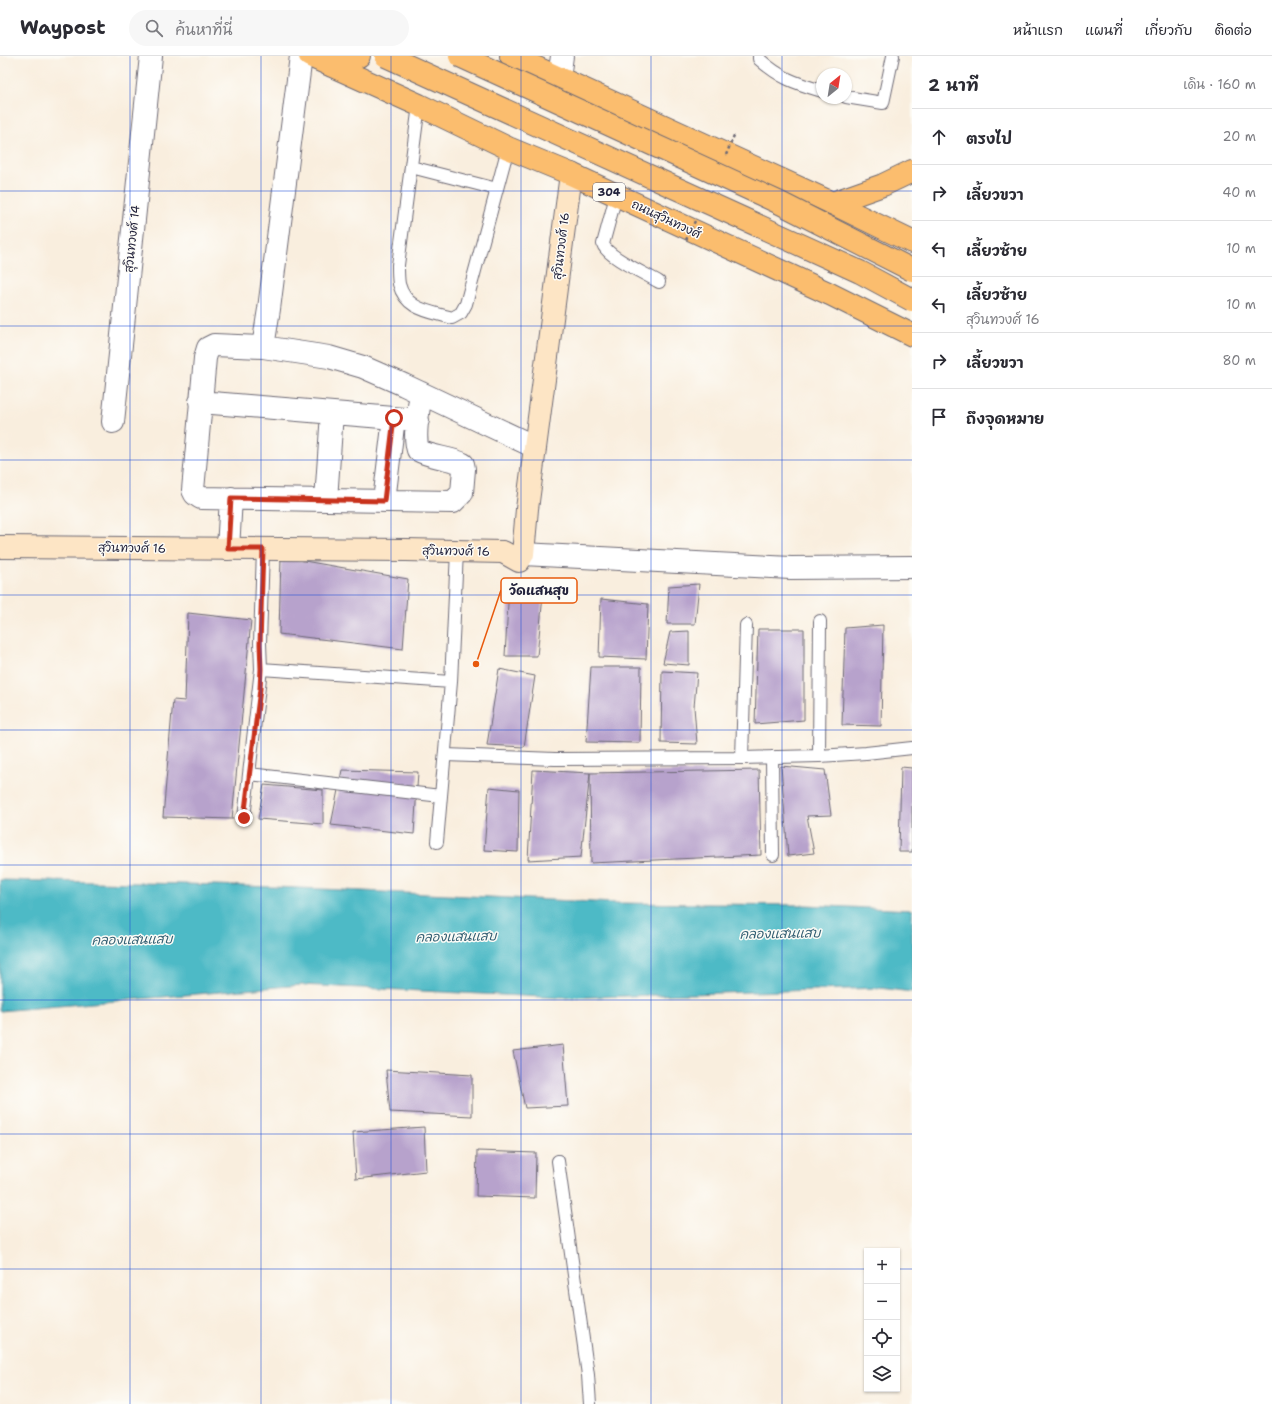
<!DOCTYPE html>
<html lang="th">
<meta charset="utf-8">
<style>
body{margin:0;font-family:"Shantell Sans","Playpen Sans Thai",sans-serif;background:#f7f7f7;color:#2b2b33}
.controls{position:absolute;right:12px;bottom:12px;display:grid;overflow:hidden;border-radius:0px;box-shadow:0 1px 3px #0004}
.controls button{width:36px;height:36px;display:grid;place-items:center;padding:0;border:0;border-bottom:1px solid #e1e1e2;background:#fff;color:#2b2b33;font:20px sans-serif}
.compass{position:absolute;left:816px;top:12px;width:36px;height:36px;border-radius:50%;background:#fff;box-shadow:0 1px 3px #0004;rotate:30deg}
.stop{position:absolute;width:12px;height:12px;margin:-9px;border:3px solid #c8321e;border-radius:50%;background:#fff}
.stop.end{background:#c8321e;border-color:#fff;box-shadow:0 1px 4px #0008}
.list{margin:0;padding:0;list-style:none}
h2{display:flex;justify-content:space-between;align-items:center;height:52px;margin:0;padding:0 16px;font-size:17px}
h2 small{font-size:13px;font-weight:400;color:#7c7c81}
.list li{display:grid;grid-template-columns:26px 1fr auto;gap:12px;align-items:center;box-sizing:border-box;height:56px;padding:0 16px;border-top:1px solid #e1e1e2}
.list b{display:block;font-size:15px;white-space:nowrap}
.list p{margin:0;font-size:13px;white-space:nowrap;color:#7c7c81}
.list em{font-size:13px;font-style:normal;color:#7c7c81}
.icon{flex:none;width:22px;height:22px;fill:none;stroke:currentColor;stroke-width:2;stroke-linecap:round;stroke-linejoin:round}
.map{position:relative;flex:none;width:912px;height:1348px;overflow:hidden}
header{display:flex;align-items:center;gap:24px;box-sizing:border-box;height:56px;padding:0 20px;background:#fff;border-bottom:1px solid #e1e1e2}
header strong{font-size:19px}
nav{display:flex;gap:22px;margin-inline-start:auto;font-size:14px}
.search{width:280px;height:36px;background:#f7f7f7;display:flex;align-items:center;gap:10px;box-sizing:border-box;padding:0 14px;border-radius:22px;color:#7c7c81;font-size:15px}
main{display:flex}
aside{flex:1;background:#fff}
.map>svg:first-child{display:block}
</style>
<header>
<strong>Waypost</strong>
<div class="search"><svg class="icon" aria-label="search" viewBox="0 0 24 24"><circle cx="10" cy="10" r="6"/><path d="M15 15l6 6"/></svg>ค้นหาที่นี่</div>
<nav><a>หน้าแรก</a><a>แผนที่</a><a>เกี่ยวกับ</a><a>ติดต่อ</a></nav>
</header>
<main>
<div class="map">
<svg width="912" height="1348" viewBox="0 0 912 1348">
<rect width="100%" height="100%" fill="#fdfcf7"/>
<filter id="ink" filterUnits="userSpaceOnUse"><feTurbulence type="fractalNoise" baseFrequency=".025" numOctaves="2"/><feDisplacementMap in="SourceGraphic" scale="8" xChannelSelector="R" yChannelSelector="G"/><feConvolveMatrix kernelMatrix="1 2 1 2 8 2 1 2 1" color-interpolation-filters="sRGB"/></filter>
<filter id="wash" filterUnits="userSpaceOnUse"><feTurbulence type="fractalNoise" baseFrequency=".012" numOctaves="4" result="noise"/><feDisplacementMap in="SourceGraphic" scale="16" xChannelSelector="R" yChannelSelector="G"/><feGaussianBlur stdDeviation="0.9" result="paint"/><feColorMatrix in="noise" values="0 0 0 0 0 0 0 0 0 0 0 0 0 0 0 0 0 1.4 0 .05"/><feComposite in="paint" operator="in"/></filter>
<g filter="url(#wash)">
<rect width="100%" height="100%" fill="#f9eede"/>
<path fill="#4dbac6" stroke="#386e80" d="M0,824l187,4 113,4 315,15 190,2 107,5v82l-33,-4 -317,10 -261,-13 -301,26z"/>
<g id="blocks">
<path fill="#b7a2cc" d="M281,501l127,22 -5,70 -124,-15z
M699,528l-4,40h-28l2,-38z
M509,530h35l-7,70h-32z
M601,543l47,5 -2,55 -47,-2z
M188,557l63,7 -19,199 -69,-2 10,-117 12,1z
M883,569l-2,101 -39,-1 3,-97z
M758,573h46v91l-49,4z
M689,575v34l-26,-2 7,-31z
M591,611h50l-1,76 -54,-1z
M499,613l36,7 -11,71 -37,-2z
M662,615l35,2 -3,34 3,37 -36,-1z
M781,710l44,4 6,45 -24,1 7,37 -26,3z
M901,711l11,1v84h-13z
M342,714l76,2 -4,62 -83,-9z
M533,714l57,3 169,-3 2,85 -170,8 -1,-90 -9,84 -53,3z
M264,729l59,5v34l-65,-5z
M489,731l30,3 -1,62 -34,-2z
M563,989l5,61 -43,2 -12,-57z
M386,1014l86,5v41l-82,-4z
M424,1071l2,44 -70,8 -3,-47z
M477,1095l59,2 -1,45 -59,-2z"/>
</g>
</g>
<g filter="url(#ink)">
<use href="#blocks" fill-opacity="0" stroke="#6d6974" stroke-width="1"/>
<g fill="none" stroke-linecap="round" stroke-linejoin="round">
<defs>
<path id="lane" d="M759,0v3c21,19 36,24 63,32
M846,41l37,6 10,-47
M419,49l-21,160c0,6 0,13 1,19 7,26 30,27 53,34l9,-5 5,-9 42,-156
M411,111l86,22
M616,140l-13,48c4,13 43,30 56,38
M263,493l-3,94 1,26 190,13 6,-131
M820,565l-1,135 47,-3 46,-5
M445,699l110,4 187,-1 77,-2
M772,701l1,98
M742,702l4,-133
M249,718l192,22 10,-114
M244,762l17,-149
M437,786l4,-46
M558,1105l30,214 2,29"/>
<path id="street" d="M301,0l-32,253 -6,38 66,10 34,10 41,18 131,62
M559,22l3,-22
M263,291l-49,-2 -6,3 -3,10 -12,132 2,4 6,4 252,4 9,-9 2,-24 -1,-5c-14,-7 -31,-6 -45,-14 -5,-16 1,-41 3,-57
M200,346l218,18
M113,366l38,-366
M326,444l6,-87
M384,445l10,-83
M228,493l3,-51
M523,498l268,14 121,-1"/>
<path id="secondary" d="M0,491l406,3 97,2 16,9 4,-7 4,-45 44,-335"/>
<path id="primary" d="M832,147l51,-18 29,-14"/>
<path id="highway" d="M310,0l109,49 89,43 63,26 259,120 82,41
M511,0l321,147 80,39
M332,10l27,-10"/>
</defs>
<use href="#lane" stroke="#6d6974" stroke-width="14"/>
<use href="#street" stroke="#6d6974" stroke-width="24"/>
<use href="#secondary" stroke="#6d6974" stroke-width="24"/>
<use href="#primary" stroke="#6d6974" stroke-width="24"/>
<use href="#highway" stroke="#6d6974" stroke-width="24"/>
<use href="#lane" stroke="#fff" stroke-width="12"/>
<use href="#street" stroke="#fff" stroke-width="22"/>
<use href="#secondary" stroke="#fde5c5" stroke-width="22"/>
<use href="#primary" stroke="#fbbd6e" stroke-width="22"/>
<use href="#highway" stroke="#fbbd6e" stroke-width="22"/>
<defs>
<path id="highway-bridge" d="M386,0l474,216 52,28
M460,0l320,147 132,67"/>
</defs>
<use href="#highway-bridge" stroke="#6d6974" stroke-width="24" stroke-linecap="butt"/>
<path stroke="#6d6974" stroke-width="2.5" stroke-dasharray="3 3" stroke-linecap="butt" d="M726,99l9,-22
M686,184l9,-19"/>
<use href="#highway-bridge" stroke="#fbbd6e" stroke-width="22"/>
</g>
</g>
<g fill="none" stroke-linecap="round" stroke-linejoin="round" filter="url(#ink)">
<path stroke="#c8321e" stroke-width="5" d="M244,762l16,-129 1,-20 -1,-25 3,-95h-35l3,-51 153,3 10,-83"/>
</g>
<path fill="none" stroke="#1d4ed8" stroke-width="1" stroke-opacity="0.55" d="M130,0v1348M261,0v1348M391,0v1348M521,0v1348M651,0v1348M782,0v1348M0,135h912M0,270h912M0,404h912M0,539h912M0,674h912M0,809h912M0,944h912M0,1078h912M0,1213h867M897,1213h15"/>
<g text-anchor="middle" stroke-width="3" stroke-linejoin="round" paint-order="stroke">
<rect fill="#fdfcf7" stroke="#646373" stroke-width="1" x="593" y="127" width="32" height="18" rx="3"/>
<g font-size="11" font-weight="bold" fill="#22223b">
<text x="609" y="140">304</text>
</g>
<g font-size="12" fill="#22223b" stroke="#fdfcf7">
<text transform="translate(666 163) rotate(25)" y="4">ถนนสุวินทวงศ์</text>
<text transform="translate(132 183) rotate(-84)" y="4">สุวินทวงศ์ 14</text>
<text transform="translate(561 190) rotate(-83)" y="4">สุวินทวงศ์ 16</text>
<text transform="translate(132 492) rotate(1)" y="4">สุวินทวงศ์ 16</text>
<text transform="translate(456 495) rotate(1)" y="4">สุวินทวงศ์ 16</text>
</g>
<g font-size="13" font-style="italic" fill="#335f73" stroke="#fdfcf7">
<text transform="translate(780 877) rotate(-1)" y="5">คลองแสนแสบ</text>
<text transform="translate(456 880) rotate(-1)" y="5">คลองแสนแสบ</text>
<text transform="translate(132 883) rotate(-1)" y="5">คลองแสนแสบ</text>
</g>
</g>
<path fill="none" stroke="#e8590c" stroke-width="1.5" d="M476 608L501 534"/>
<circle fill="#e8590c" stroke="#fdfcf7" stroke-width="1.5" cx="476" cy="608" r="4"/>
<rect fill="#fdfcf7" stroke="#e8590c" stroke-width="1.5" x="501" y="522" width="76" height="25" rx="4"/>
<g font-size="13" text-anchor="middle" font-weight="bold" fill="#22223b">
<text x="539" y="539">วัดแสนสุข</text>
</g>
</svg>
<div class="controls">
<button>+</button>
<button>−</button>
<button><svg class="icon" aria-label="locate" viewBox="0 0 24 24"><circle cx="12" cy="12" r="6"/><path d="M12 2v4M12 18v4M2 12h4M18 12h4"/></svg></button>
<button><svg class="icon" aria-label="layers" viewBox="0 0 24 24"><path d="M12 4l9 5-9 5-9-5zM3 14l9 5 9-5"/></svg></button>
</div>
<svg class="compass" viewBox="-18 -18 36 36"><path d="M0-13l5 13h-10z" fill="#e53935"/><path d="M0 13l5-13h-10z" fill="#7c7c81"/></svg>
<div class="stop" style="left:394px;top:362px"></div>
<div class="stop end" style="left:244px;top:762px"></div>
</div>
<aside>
<h2>2 นาที<small>เดิน · 160 m</small></h2>
<ul class="list">
<li><svg class="icon" aria-label="ahead" viewBox="0 0 24 24"><path d="M12 20V5M6 11l6-6 6 6"/></svg><div><b>ตรงไป</b></div><em>20 m</em></li>
<li><svg class="icon" aria-label="right" viewBox="0 0 24 24"><path d="M7 20v-9h11M14 6l5 5-5 5"/></svg><div><b>เลี้ยวขวา</b></div><em>40 m</em></li>
<li><svg class="icon" aria-label="left" viewBox="0 0 24 24"><path d="M17 20v-9H6M10 6l-5 5 5 5"/></svg><div><b>เลี้ยวซ้าย</b></div><em>10 m</em></li>
<li><svg class="icon" aria-label="left" viewBox="0 0 24 24"><path d="M17 20v-9H6M10 6l-5 5 5 5"/></svg><div><b>เลี้ยวซ้าย</b><p>สุวินทวงศ์ 16</p></div><em>10 m</em></li>
<li><svg class="icon" aria-label="right" viewBox="0 0 24 24"><path d="M7 20v-9h11M14 6l5 5-5 5"/></svg><div><b>เลี้ยวขวา</b></div><em>80 m</em></li>
<li><svg class="icon" aria-label="arrive" viewBox="0 0 24 24"><path d="M6 21V4h12l-3 4 3 4H6"/></svg><div><b>ถึงจุดหมาย</b></div></li>
</ul>
</aside>
</main>
